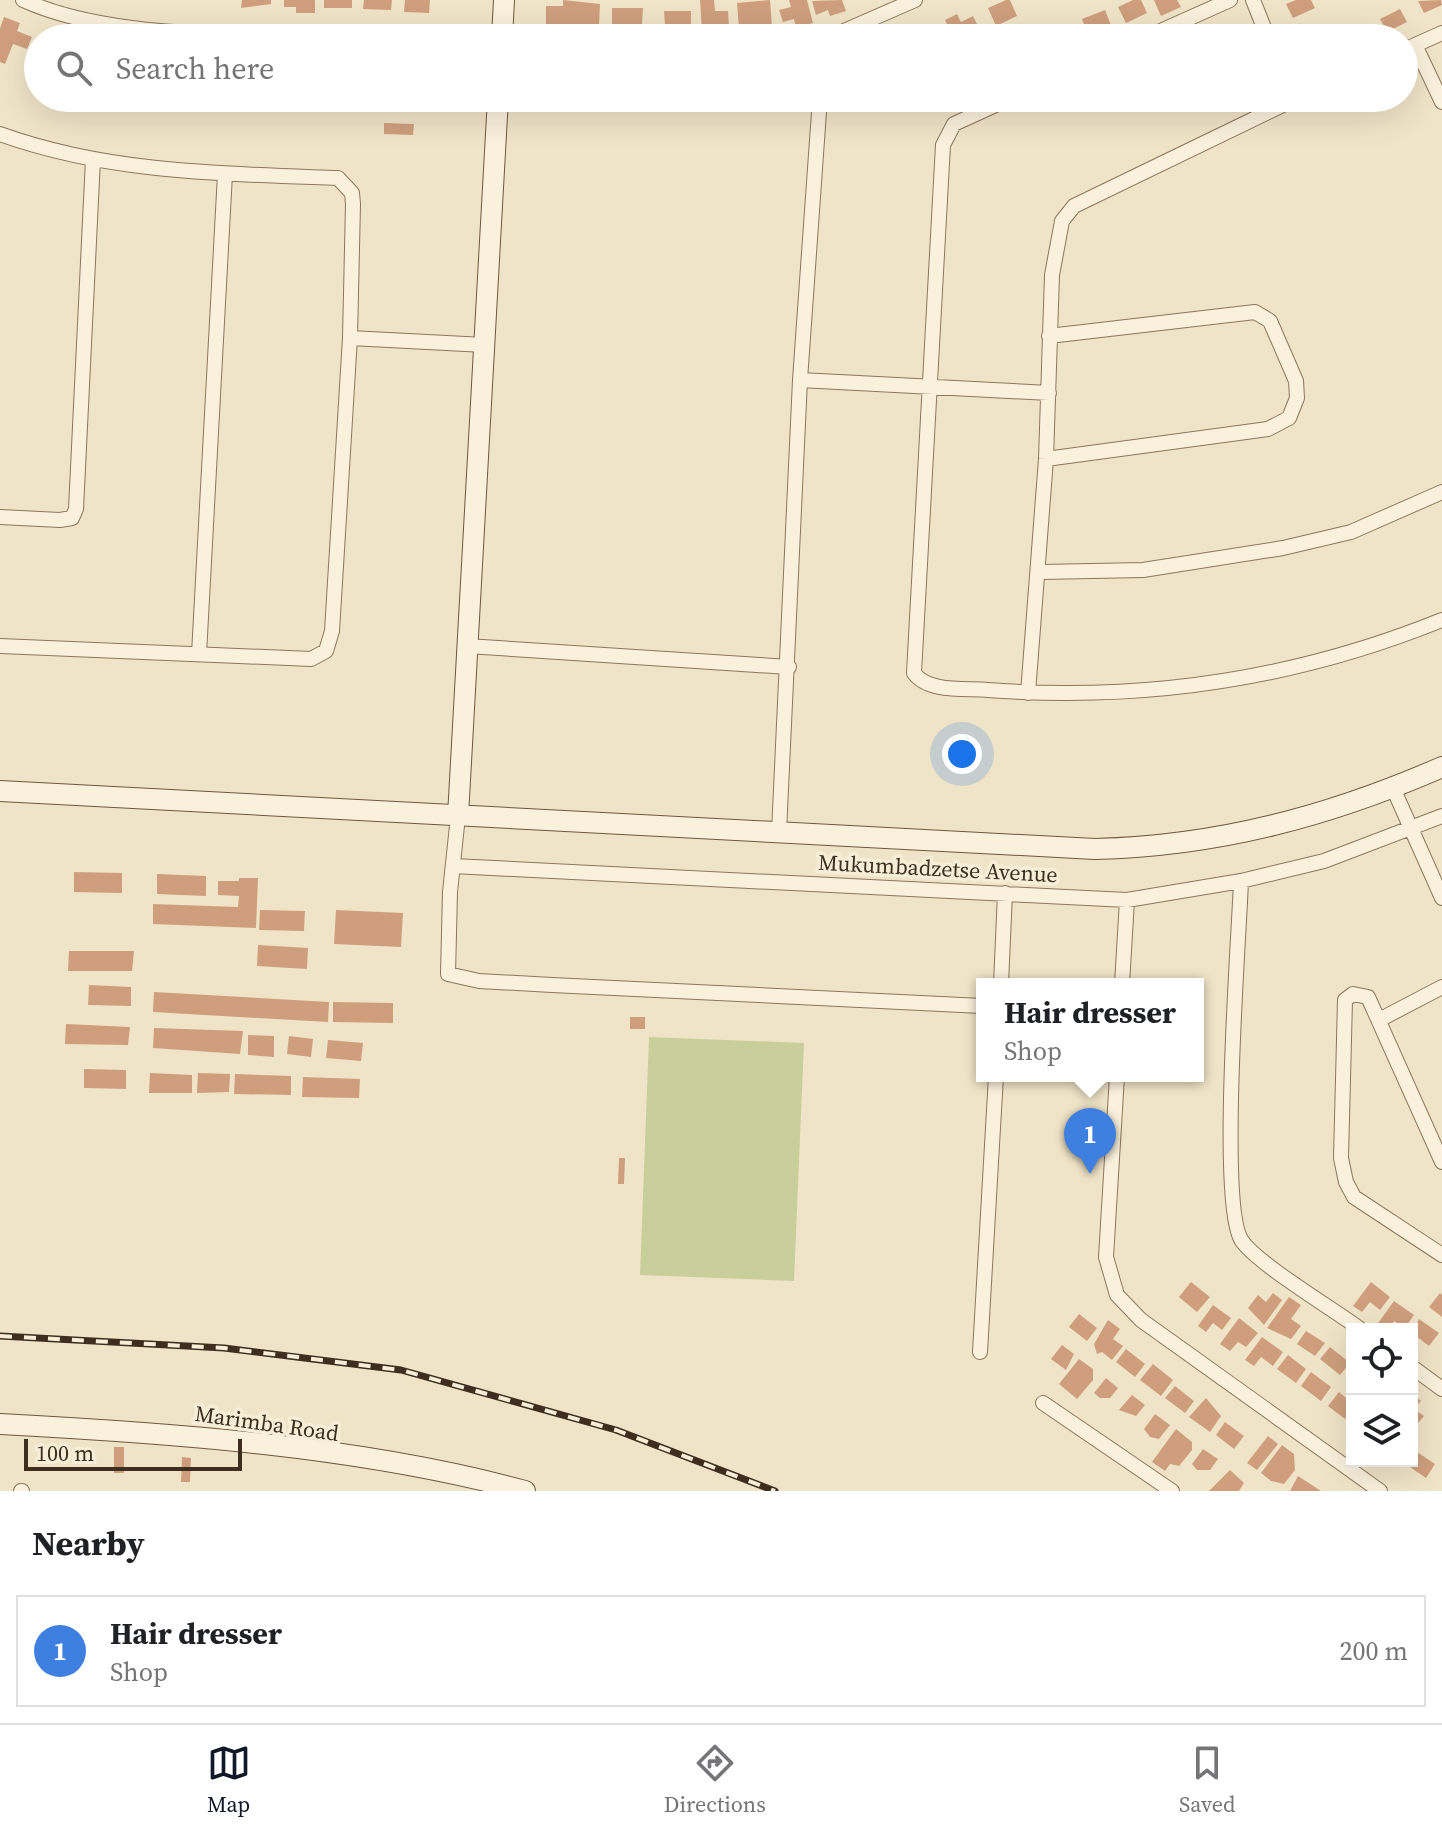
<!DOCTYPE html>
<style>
body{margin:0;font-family:"Source Serif 4",serif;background:#f6f6f6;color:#202124}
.controls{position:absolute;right:24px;bottom:24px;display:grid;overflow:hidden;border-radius:0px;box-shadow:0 8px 32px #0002}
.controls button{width:72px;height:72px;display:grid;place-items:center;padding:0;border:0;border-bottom:2px solid #e0e0e0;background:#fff;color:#202124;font:40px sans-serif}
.scale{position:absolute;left:24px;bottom:20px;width:218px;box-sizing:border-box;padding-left:8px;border:4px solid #3d2e20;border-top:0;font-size:22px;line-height:28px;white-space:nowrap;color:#3d2e20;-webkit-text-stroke:6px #f7eed8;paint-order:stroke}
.you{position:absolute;left:962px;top:754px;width:28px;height:28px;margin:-20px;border:6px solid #fff;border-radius:50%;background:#1a73e8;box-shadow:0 0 0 12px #1a73e833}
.badge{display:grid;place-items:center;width:52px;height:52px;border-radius:50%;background:#111827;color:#fff;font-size:26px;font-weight:700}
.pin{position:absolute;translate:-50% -66px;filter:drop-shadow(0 2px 4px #0008)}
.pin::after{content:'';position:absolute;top:42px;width:28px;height:24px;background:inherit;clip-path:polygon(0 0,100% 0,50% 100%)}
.popup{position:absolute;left:976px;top:978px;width:228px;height:104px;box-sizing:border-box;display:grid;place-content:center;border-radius:0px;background:#fff;filter:drop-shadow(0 2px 6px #0005);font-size:26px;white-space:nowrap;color:#757577}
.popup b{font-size:30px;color:#202124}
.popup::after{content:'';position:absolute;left:50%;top:100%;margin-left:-16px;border:16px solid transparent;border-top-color:#fff}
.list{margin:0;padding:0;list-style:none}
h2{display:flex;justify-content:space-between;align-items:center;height:104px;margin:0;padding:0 32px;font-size:34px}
h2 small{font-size:26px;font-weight:400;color:#757577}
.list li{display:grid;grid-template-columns:52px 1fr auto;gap:24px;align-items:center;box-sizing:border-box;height:112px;margin:0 16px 16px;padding:0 16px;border:2px solid #e0e0e0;border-radius:0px}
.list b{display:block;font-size:30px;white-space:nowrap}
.list p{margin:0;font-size:26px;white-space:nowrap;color:#757577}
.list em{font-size:26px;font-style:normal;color:#757577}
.icon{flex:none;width:44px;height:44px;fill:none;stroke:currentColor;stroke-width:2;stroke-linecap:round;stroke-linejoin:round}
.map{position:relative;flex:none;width:1442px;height:1491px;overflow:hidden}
.search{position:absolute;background:#fff;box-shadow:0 8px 32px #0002;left:24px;right:24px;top:24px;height:88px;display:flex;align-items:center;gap:20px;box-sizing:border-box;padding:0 28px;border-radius:44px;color:#757577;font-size:30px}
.sheet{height:232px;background:#fff}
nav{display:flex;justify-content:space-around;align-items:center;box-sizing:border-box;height:112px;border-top:2px solid #e0e0e0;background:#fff;font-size:22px;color:#757577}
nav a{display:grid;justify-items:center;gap:4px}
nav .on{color:#111827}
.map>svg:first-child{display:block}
</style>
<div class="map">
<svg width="1442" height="1491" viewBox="0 0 1442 1491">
<rect width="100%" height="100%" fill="#f0e4c8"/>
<path fill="#c9cf9b" d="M649,1037l155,6 -10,238 -154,-6z"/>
<path fill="#cf9f7d" d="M242,0h29v4l-30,4z
M284,0h31v13h-19v-6h-12z
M324,0h28v8h-28z
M364,0h28l-1,10 -28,-1z
M405,0h25l-1,13 -25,-1z
M563,0l37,4 -1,21 -53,-1v-18h17z
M700,0h14l1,11h13l1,15 -27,5z
M770,0l2,27 -33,3 -2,-27z
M789,0h18l6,23 -17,5 -2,-9 -11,3 -4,-12 12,-3z
M842,0l4,11 -16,5 -2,-6 -12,5 -4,-14z
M1006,0h4l7,16 -21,10 -8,-18z
M1133,0h8l6,13 -21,10 -8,-16z
M1154,0h23l4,7 -20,9z
M1296,0h15l4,8 -22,10 -7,-14z
M1441,0l1,5 -18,8 -6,-12z
M612,8h31l-1,16h-30z
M1400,9l7,13 -20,10 -7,-13z
M1105,10l7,18 -23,9 -7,-18z
M664,11h27v14h-26z
M957,14l4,8 12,-6 7,14 -14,8h-12l-9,-18z
M4,17l16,6 -3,8 15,6 -5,12 -14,-5 -8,20 -5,-2v-34z
M384,123l30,1 -1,11 -29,-1z
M74,872l48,1v20l-48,-1z
M157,874l49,2v20l-49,-2z
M239,878h19l-2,50 -103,-4v-20l85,3 1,-11 -21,-1v-14h21z
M260,910l45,1 -1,20 -45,-1z
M336,910l67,3 -2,34 -67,-3z
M258,945l50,3 -1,21 -50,-3z
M69,951h65l-2,20h-64z
M89,985l42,2v19l-43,-1z
M154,992l175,10 -1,20 -175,-10z
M333,1002l60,1v20l-60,-1z
M630,1017h15v12h-15z
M66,1024l64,3 -2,18 -63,-1z
M154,1028l89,3 -3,23 -87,-6z
M248,1035l26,1v21l-26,-2z
M289,1036l24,3 -2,18 -24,-3z
M328,1040l35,3 -2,18 -35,-3z
M84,1069l42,1v19l-42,-1z
M150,1073l42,2v18h-43z
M198,1073l32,1 -1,18 -32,1z
M235,1074l56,2v19l-57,-1z
M303,1077l57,2 -1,19 -57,-1z
M619,1158h6l-1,26h-6z
M1191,1282l19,15 -13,15 -18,-15z
M1371,1282l19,15 -10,13 -10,-8 -8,10 -9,-6z
M1273,1293l9,7 -18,25 -16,-17 10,-13 8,7z
M1440,1293l2,2v22l-13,-10z
M1289,1297l12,8 -10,14 10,7 -10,13 -24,-11z
M1394,1301l20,14 -9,13 -11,-7 -5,8h-9l-4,-3z
M1213,1305l18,13 -9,12 -9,-7 -7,9 -8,-6z
M1079,1314l18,14 -10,13 -18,-14z
M1239,1318l19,15 -12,14 -8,-5 -8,9 -10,-7z
M1419,1319l20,14 -10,13 -17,-13z
M1108,1320l12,9 -7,10 10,7 -11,14 -10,-8 -5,2 -3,-10z
M1306,1331l19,12 -10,13 -18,-12z
M1262,1337l21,15 -10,14 -12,-9 -7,9 -9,-6z
M1062,1345l12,9 -8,16 -15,-11z
M1330,1347l20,16 -10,12 -20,-16z
M1126,1349l19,15 -10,13 -19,-15z
M1288,1355l18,14 -10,14 -19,-14z
M1079,1359l14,10v11l-16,19 -18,-15z
M1153,1364l20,16 -12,16 -21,-16z
M1311,1372l20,15 -10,14 -20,-15z
M1106,1378l12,10 -8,10h-10l-6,-5z
M1175,1386l19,15 -9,12 -20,-15z
M1339,1392l13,11v8l-7,8 -17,-13z
M1412,1392l9,9 -7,8 10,7 -12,14z
M1132,1395l13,10 -9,11 -17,-6z
M1206,1398l15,18 -11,16 -21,-15z
M1155,1414l15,11 -11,14 -9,-2 -6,-8z
M1225,1422l19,14 -10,13 -18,-14z
M1176,1429l16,13v8l-13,16 -9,-2 -5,7 -13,-9z
M1268,1436l10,8 -21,26 -10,-7z
M1282,1445l12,9 1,16 -11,14 -13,-3 -10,-8z
M114,1447h10v26h-10z
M1203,1449l15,10 -8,11h-13l-5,-6z
M1417,1452l18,12 -9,14 -19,-13z
M182,1457l9,1 -1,24h-9z
M1230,1470l14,13 -5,8h-30z
M1298,1476l23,15h-31z"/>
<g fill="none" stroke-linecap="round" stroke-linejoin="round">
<defs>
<path id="street" d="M23,0c90,41 223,33 322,38
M1253,0l15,38
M828,38l87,-38
M1145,38l85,-38
M1415,45l27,57
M1404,50l38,-17
M1011,98l-57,26 -11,21 -29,528c14,20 52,15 74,17 158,12 308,-11 454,-70
M0,134c108,39 225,40 338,44l14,15 1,11 -3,134 -18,293 -6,20 -15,8 -311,-13
M350,338l135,7
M800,380l249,13
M1046,459l222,-30 21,-11 8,-20 -1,-17 -26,-60 -15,-9 -206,24
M0,517l60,3 12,-2 4,-9 17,-350
M1040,572l103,-2 140,-22 68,-16 91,-40
M467,646l322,21
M199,654l26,-480
M1028,693l18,-234 6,-184 10,-54 12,-15 219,-106
M1393,788l49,110
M458,816l-8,76 -2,82 31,7 73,4 430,21
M779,832l21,-452 20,-282
M453,866l674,34 114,-19 83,-20 118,-45
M1241,881c-2,58 -23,326 1,360 16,23 91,68 118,88
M1001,984l4,-91
M1122,984l5,-84
M1379,1020l63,-33
M1117,1076l-11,181 11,38 24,25 239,171
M1442,1162l-74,-165 -15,-3 -8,6 -4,158 5,24 8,15 88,58
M980,1352l16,-276
M1412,1367l30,22
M1043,1403l129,88
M21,1491h1"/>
<path id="secondary" d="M502,38l2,-38
M0,791l1095,58c123,-3 235,-33 347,-82
M458,816l40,-718
M0,1424c170,9 360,22 525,67"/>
</defs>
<use href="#street" stroke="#8d765c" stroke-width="16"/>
<use href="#secondary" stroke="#6f573f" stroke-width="22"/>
<use href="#street" stroke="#faf1dc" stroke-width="14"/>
<use href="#secondary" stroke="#faf1dc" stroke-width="20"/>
<defs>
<path id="rail" d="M0,1336l224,12 177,22 215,60 159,61"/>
</defs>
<use href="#rail" stroke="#3d2e20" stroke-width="7"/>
<use href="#rail" stroke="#f7eed8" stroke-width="4" stroke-dasharray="12" stroke-linecap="butt"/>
</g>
<g text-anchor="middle" stroke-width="7" stroke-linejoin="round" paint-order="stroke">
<g font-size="22" fill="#3d2e20" stroke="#f7eed8">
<text transform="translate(938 868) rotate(3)" y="8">Mukumbadzetse Avenue</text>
<text transform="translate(267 1423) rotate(8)" y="8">Marimba Road</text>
</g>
</g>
</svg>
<div class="controls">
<button><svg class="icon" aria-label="locate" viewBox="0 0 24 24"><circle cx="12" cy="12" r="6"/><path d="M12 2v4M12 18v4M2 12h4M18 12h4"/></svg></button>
<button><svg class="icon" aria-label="layers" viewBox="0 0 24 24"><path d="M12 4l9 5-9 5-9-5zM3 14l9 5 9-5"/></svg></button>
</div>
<div class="scale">100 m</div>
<div class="you"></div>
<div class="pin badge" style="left:1090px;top:1174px;background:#3f7fe0">1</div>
<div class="popup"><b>Hair dresser</b>Shop</div>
<div class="search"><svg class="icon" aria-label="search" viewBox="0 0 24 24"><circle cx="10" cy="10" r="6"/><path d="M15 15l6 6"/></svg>Search here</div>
</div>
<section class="sheet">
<h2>Nearby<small></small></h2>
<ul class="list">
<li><span class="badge" style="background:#3f7fe0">1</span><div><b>Hair dresser</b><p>Shop</p></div><em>200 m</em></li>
</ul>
</section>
<nav>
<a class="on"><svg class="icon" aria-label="map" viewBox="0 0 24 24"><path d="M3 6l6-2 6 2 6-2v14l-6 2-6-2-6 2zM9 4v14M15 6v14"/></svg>Map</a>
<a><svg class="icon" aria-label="directions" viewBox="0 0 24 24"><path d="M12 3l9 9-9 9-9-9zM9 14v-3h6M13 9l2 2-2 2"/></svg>Directions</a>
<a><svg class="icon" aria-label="saved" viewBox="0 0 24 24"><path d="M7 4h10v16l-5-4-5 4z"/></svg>Saved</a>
</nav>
